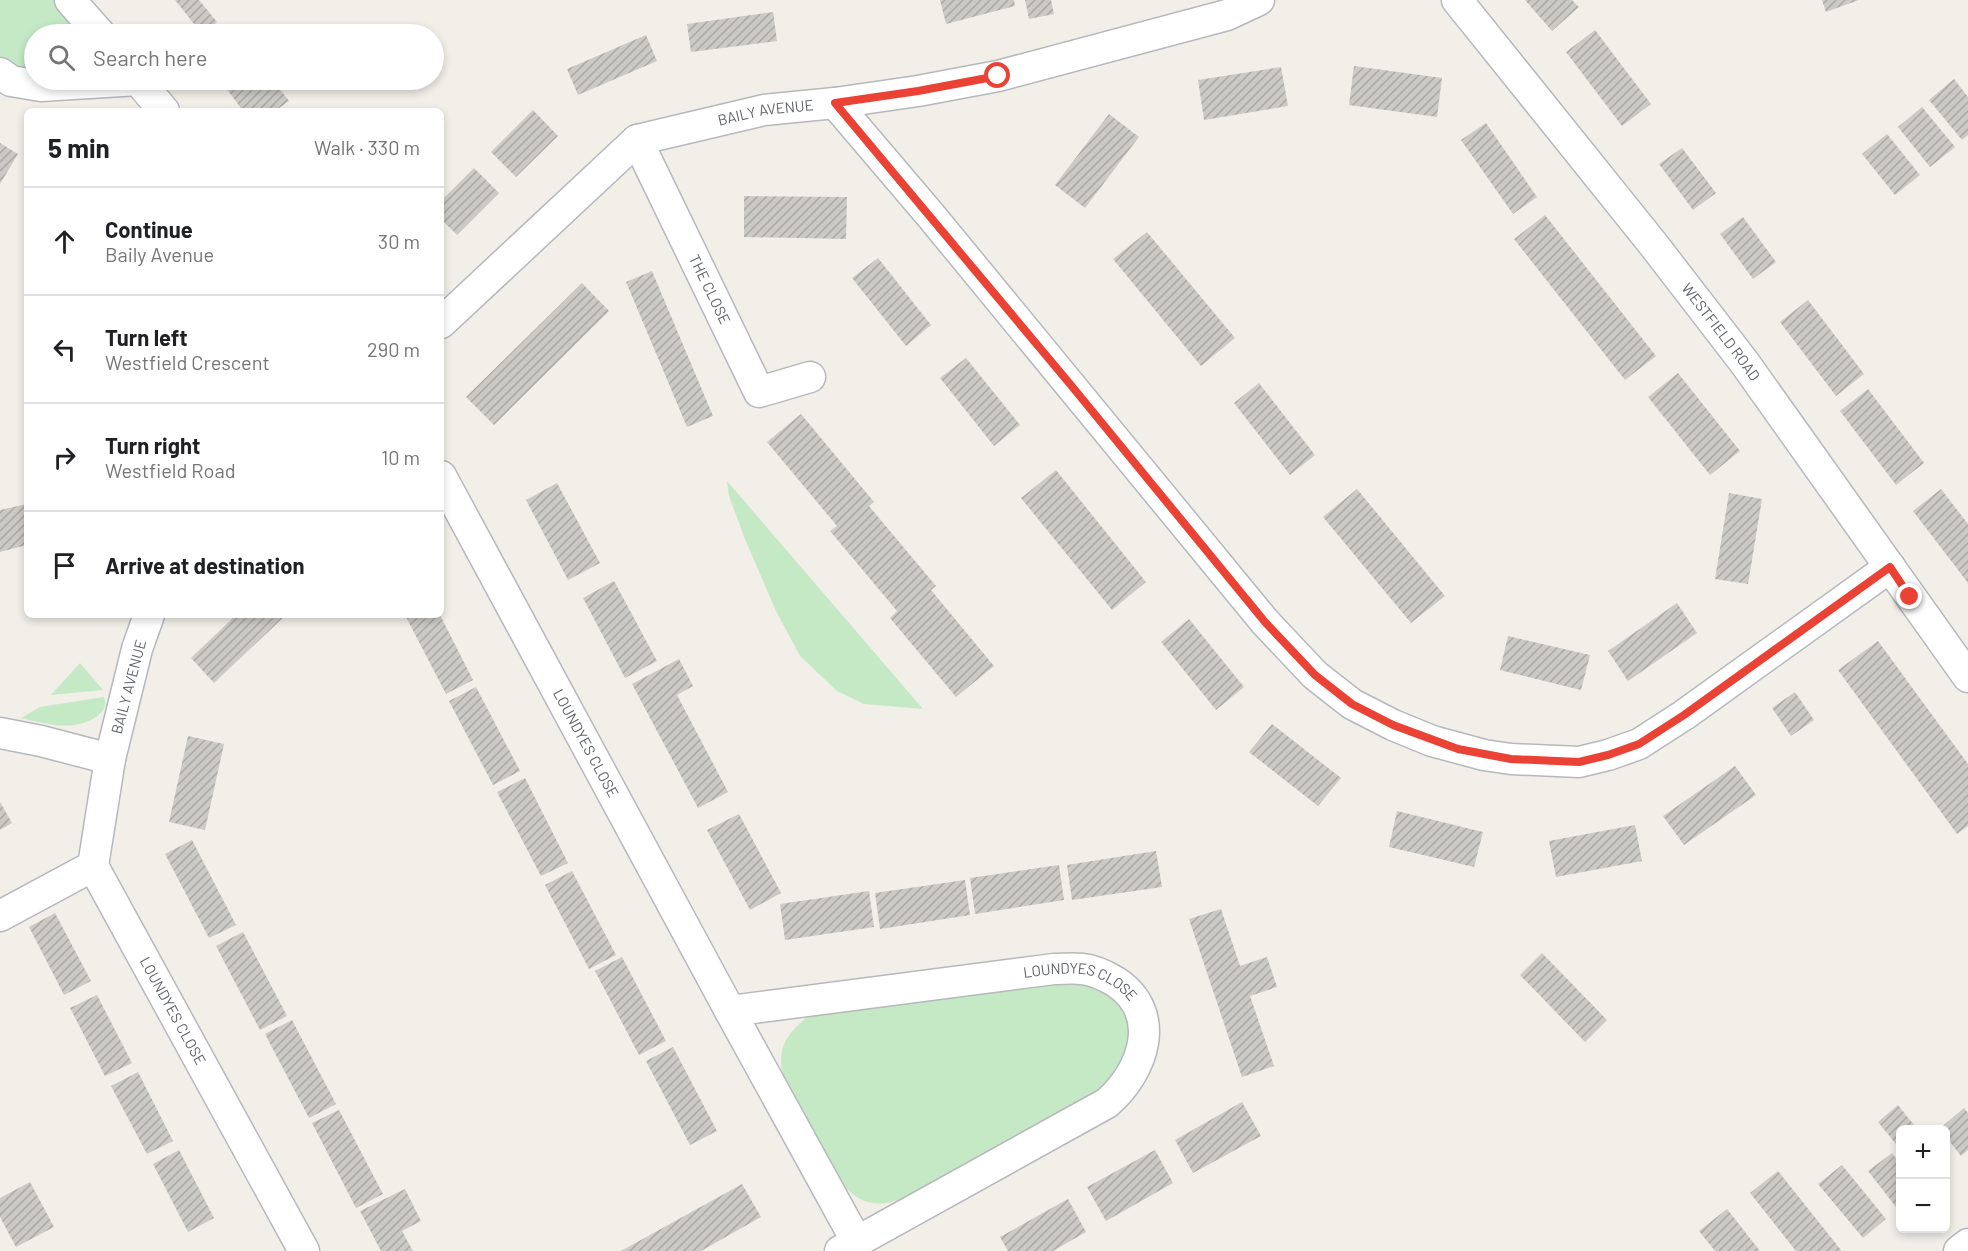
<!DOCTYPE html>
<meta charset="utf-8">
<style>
body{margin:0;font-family:Barlow,sans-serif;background:#f6f6f6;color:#202124}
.controls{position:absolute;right:18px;bottom:18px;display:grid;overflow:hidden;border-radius:9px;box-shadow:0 3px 9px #0003}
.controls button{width:54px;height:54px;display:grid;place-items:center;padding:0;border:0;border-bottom:2px solid #e0e0e0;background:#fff;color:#202124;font:30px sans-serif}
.stop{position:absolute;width:18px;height:18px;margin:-14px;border:4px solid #ea4335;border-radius:50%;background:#fff}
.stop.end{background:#ea4335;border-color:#fff;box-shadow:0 2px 6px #0008}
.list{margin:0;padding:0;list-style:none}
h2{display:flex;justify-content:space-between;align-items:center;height:78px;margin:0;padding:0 24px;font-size:26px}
h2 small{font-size:20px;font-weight:400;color:#757577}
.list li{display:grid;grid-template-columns:39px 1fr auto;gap:18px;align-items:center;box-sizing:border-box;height:108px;padding:0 24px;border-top:2px solid #e0e0e0}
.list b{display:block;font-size:22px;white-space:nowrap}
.list p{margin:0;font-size:20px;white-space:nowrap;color:#757577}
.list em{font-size:20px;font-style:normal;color:#757577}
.icon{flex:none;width:33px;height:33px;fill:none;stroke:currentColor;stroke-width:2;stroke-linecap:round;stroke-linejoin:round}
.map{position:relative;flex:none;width:1968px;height:1251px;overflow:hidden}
.search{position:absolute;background:#fff;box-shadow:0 3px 9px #0003;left:24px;top:24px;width:420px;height:66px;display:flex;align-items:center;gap:15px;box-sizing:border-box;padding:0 21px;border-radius:33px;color:#757577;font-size:22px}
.panel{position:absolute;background:#fff;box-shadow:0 3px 9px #0003;left:24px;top:108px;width:420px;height:510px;border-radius:9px}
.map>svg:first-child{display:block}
</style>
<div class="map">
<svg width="1968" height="1251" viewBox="0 0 1968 1251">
<defs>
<pattern id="building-hatch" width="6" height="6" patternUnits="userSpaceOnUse" patternTransform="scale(1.5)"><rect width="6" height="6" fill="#cccac5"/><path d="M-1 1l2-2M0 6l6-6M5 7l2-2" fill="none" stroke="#a9a8a4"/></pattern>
</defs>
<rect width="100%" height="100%" fill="#f1efe8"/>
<path fill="#c5e8c5" d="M0,0h70l30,34h-66v46l-34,-6z
M727,481l196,228 -59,-5 -27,-13 -37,-35 -24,-45 -31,-72 -16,-43z
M80,663l23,27 -52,5z
M104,697c3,9 0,14 -8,20 -24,15 -50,7 -75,1l19,-11z
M1063,980l34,5 24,19 7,15 3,13 -8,27 -12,21 -14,11 -194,107c-26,10 -41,7 -60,-13l-59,-106c-8,-30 1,-43 24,-63z"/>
<path fill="url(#building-hatch)" d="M175,0h24l18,22 -15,12z
M940,0h74l1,6 -69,18z
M1025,0h26l3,14 -25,5z
M1525,0h47l7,7 -27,24z
M1822,0h37l-33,12z
M773,12l4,29 -86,11 -4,-28z
M1595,30l56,74 -29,22 -56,-74z
M646,35l11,26 -79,34 -11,-26z
M1354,66l88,12 -5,39 -88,-12z
M1281,67l7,39 -84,14 -6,-40z
M1954,79l14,18v38l-6,5 -33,-40z
M220,80h53l16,21 -14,10h-32z
M1922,107l33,40 -25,20 -32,-40z
M533,110l25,26 -42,41 -25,-25z
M1109,114l30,23 -54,71 -30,-23z
M1486,123l51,74 -24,17 -52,-74z
M1887,134l33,41 -25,20 -33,-41z
M0,143l18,11 -18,30z
M1682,148l34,45 -23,17 -34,-46z
M474,168l25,25 -42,42 -16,-16v-18z
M744,196l103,1 -1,42 -102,-2z
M1545,215l111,141 -31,24 -111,-141z
M1743,217l33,45 -23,17 -33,-45z
M1147,232l88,106 -34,28 -88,-107z
M878,258l53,67 -25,21 -54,-68z
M652,271l61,145 -26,11 -61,-145z
M582,283l27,28 -115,114 -28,-28z
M1808,300l56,74 -28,22 -56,-74z
M966,358l54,67 -26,21 -54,-68z
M1678,373l62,78 -30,24 -62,-78z
M1259,383l56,72 -25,20 -56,-72z
M1868,389l56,74 -28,22 -56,-74z
M801,414l73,88 -5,4 67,80 -5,4 63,76 -38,31 -66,-79 7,-7 -67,-80 7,-5 -70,-84z
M1056,470l90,112 -34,28 -91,-112z
M557,483l43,80 -32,17 -42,-80z
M1357,489l88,107 -34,27 -88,-106z
M1941,489l27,35v59l-55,-72z
M1729,493l33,6 -14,85 -33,-5z
M27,504v41l-27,7v-42z
M614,581l43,80 -32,17 -42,-80z
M1677,603l20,30 -69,48 -20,-30z
M236,615h50l-72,68 -23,-25z
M405,615h35l33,65 -27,14z
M1189,619l55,68 -28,23 -55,-68z
M1508,636l82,19 -9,35 -81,-20z
M1878,641l90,123v62l-11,8 -119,-164z
M679,659l14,27 -16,9 51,97 -30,16 -66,-124z
M476,687l44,84 -27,14 -44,-84z
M1795,692l19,28 -23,16 -19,-28z
M1272,724l69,54 -23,28 -69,-54z
M188,736l36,8 -19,86 -36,-8z
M1735,766l21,29 -72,50 -21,-29z
M525,778l43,85 -27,13 -44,-84z
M0,802l12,21 -12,7z
M1397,811l86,21 -9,35 -85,-20z
M739,814l42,79 -31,17 -43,-80z
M1635,825l7,36 -86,16 -7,-36z
M192,840l44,85 -27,13 -44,-84z
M1156,851l6,36 -90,13 -5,-35z
M1059,865l5,35 -89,14 -5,-36z
M572,871l44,84 -27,14 -44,-84z
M965,880l5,35 -90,14 -5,-36z
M869,891l5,36 -89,13 -5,-36z
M1221,909l19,57 27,-9 10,30 -27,9 24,70 -32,11 -53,-158z
M55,913l36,68 -27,14 -35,-68z
M243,932l44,84 -27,14 -44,-84z
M1542,953l65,67 -22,22 -65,-67z
M622,957l44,84 -27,14 -44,-84z
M97,995l35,68 -27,13 -35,-68z
M292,1020l44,84 -27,14 -44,-84z
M673,1047l44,84 -27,14 -44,-84z
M138,1072l35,69 -26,13 -36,-68z
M1242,1102l19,34 -68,37 -18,-33z
M1898,1105l20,25h-18v19l-22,-27z
M1964,1108l4,5v37l-7,6 -15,-19v-7h-8z
M339,1110l44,84 -27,14 -44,-85z
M179,1150l35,68 -26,14 -35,-68z
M1155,1150l18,33 -67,38 -19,-34z
M1892,1153l8,11v40l-4,3 -28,-36z
M1842,1165l44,54 -23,19 -45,-54z
M1778,1171l63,79 -1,1h-44l-46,-58z
M30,1182l24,45 -38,20 -16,-30v-19z
M742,1184l19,33 -60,34h-80z
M405,1189l16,32 -19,10 11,20h-32l-21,-40z
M1068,1199l18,33 -33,19h-45l-8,-14z
M1727,1209l33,42h-45l-16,-20z"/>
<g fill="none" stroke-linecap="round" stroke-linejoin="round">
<defs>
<g id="street">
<path d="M70,0l30,34"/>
<path id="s1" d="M1457,0l196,244 91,118 224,315"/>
<path d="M0,73l11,8 30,5 97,-6"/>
<path d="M138,80l26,31"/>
<path d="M835,103l97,114 333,405 50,53 37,29 41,21 39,16 52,14 27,4 68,3 29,-7 31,-11 45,-29 206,-148"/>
<path id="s2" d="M637,140l122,252 51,-15"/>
<path id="s3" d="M441,323l196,-183 127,-30 71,-7 83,-12 80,-15 229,-61 32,-15"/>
<path id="s4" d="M441,476l289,535 324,-42c9,0 19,-1 28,0 11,1 24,7 34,13 48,32 27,90 -9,121l-267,148"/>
<path id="s5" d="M149,615l-12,34 -27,110 -17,107 211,385"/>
<path d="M0,733l41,8 69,18"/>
<path d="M0,916l93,-50"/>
<path d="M730,1011l127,231"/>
<path d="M1959,1251l9,-7"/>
</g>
</defs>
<use href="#street" stroke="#b5b8bc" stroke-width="33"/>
<use href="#street" stroke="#fff" stroke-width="30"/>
</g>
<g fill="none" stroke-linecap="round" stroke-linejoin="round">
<path stroke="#ea4335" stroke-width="8" d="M998,76l-80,15 -83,12 235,281 195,238 50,53 37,29 41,21 65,24 53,10 68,3 29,-7 31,-11 45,-29 206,-148 20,30"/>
</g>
<g text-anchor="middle" stroke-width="4.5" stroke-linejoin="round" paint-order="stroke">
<g font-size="15" fill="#5f6368" stroke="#fff">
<text dy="5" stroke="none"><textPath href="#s3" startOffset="400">BAILY AVENUE</textPath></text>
<text dy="5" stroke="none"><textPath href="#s2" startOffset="166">THE CLOSE</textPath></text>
<text dy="5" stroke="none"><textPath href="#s1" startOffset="424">WESTFIELD ROAD</textPath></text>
<text transform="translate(129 687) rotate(-75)" y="5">BAILY AVENUE</text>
<text dy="5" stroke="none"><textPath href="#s4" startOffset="304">LOUNDYES CLOSE</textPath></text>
<text dy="5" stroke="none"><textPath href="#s4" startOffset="964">LOUNDYES CLOSE</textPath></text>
<text dy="5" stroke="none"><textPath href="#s5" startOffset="423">LOUNDYES CLOSE</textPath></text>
</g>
</g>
</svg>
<div class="controls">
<button>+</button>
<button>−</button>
</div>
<div class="stop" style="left:998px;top:76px"></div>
<div class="stop end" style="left:1910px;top:597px"></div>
<div class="search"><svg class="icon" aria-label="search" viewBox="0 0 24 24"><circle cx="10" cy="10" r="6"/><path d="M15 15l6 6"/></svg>Search here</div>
<section class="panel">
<h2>5 min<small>Walk · 330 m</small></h2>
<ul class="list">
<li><svg class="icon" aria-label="ahead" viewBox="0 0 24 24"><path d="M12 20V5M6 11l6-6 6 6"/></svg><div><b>Continue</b><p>Baily Avenue</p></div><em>30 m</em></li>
<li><svg class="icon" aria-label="left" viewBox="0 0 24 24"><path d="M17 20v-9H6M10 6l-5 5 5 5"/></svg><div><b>Turn left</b><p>Westfield Crescent</p></div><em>290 m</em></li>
<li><svg class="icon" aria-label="right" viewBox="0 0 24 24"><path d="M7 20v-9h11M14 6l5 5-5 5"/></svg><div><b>Turn right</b><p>Westfield Road</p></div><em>10 m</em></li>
<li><svg class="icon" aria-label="arrive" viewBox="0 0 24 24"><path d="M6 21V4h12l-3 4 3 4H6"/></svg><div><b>Arrive at destination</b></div></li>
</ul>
</section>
</div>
